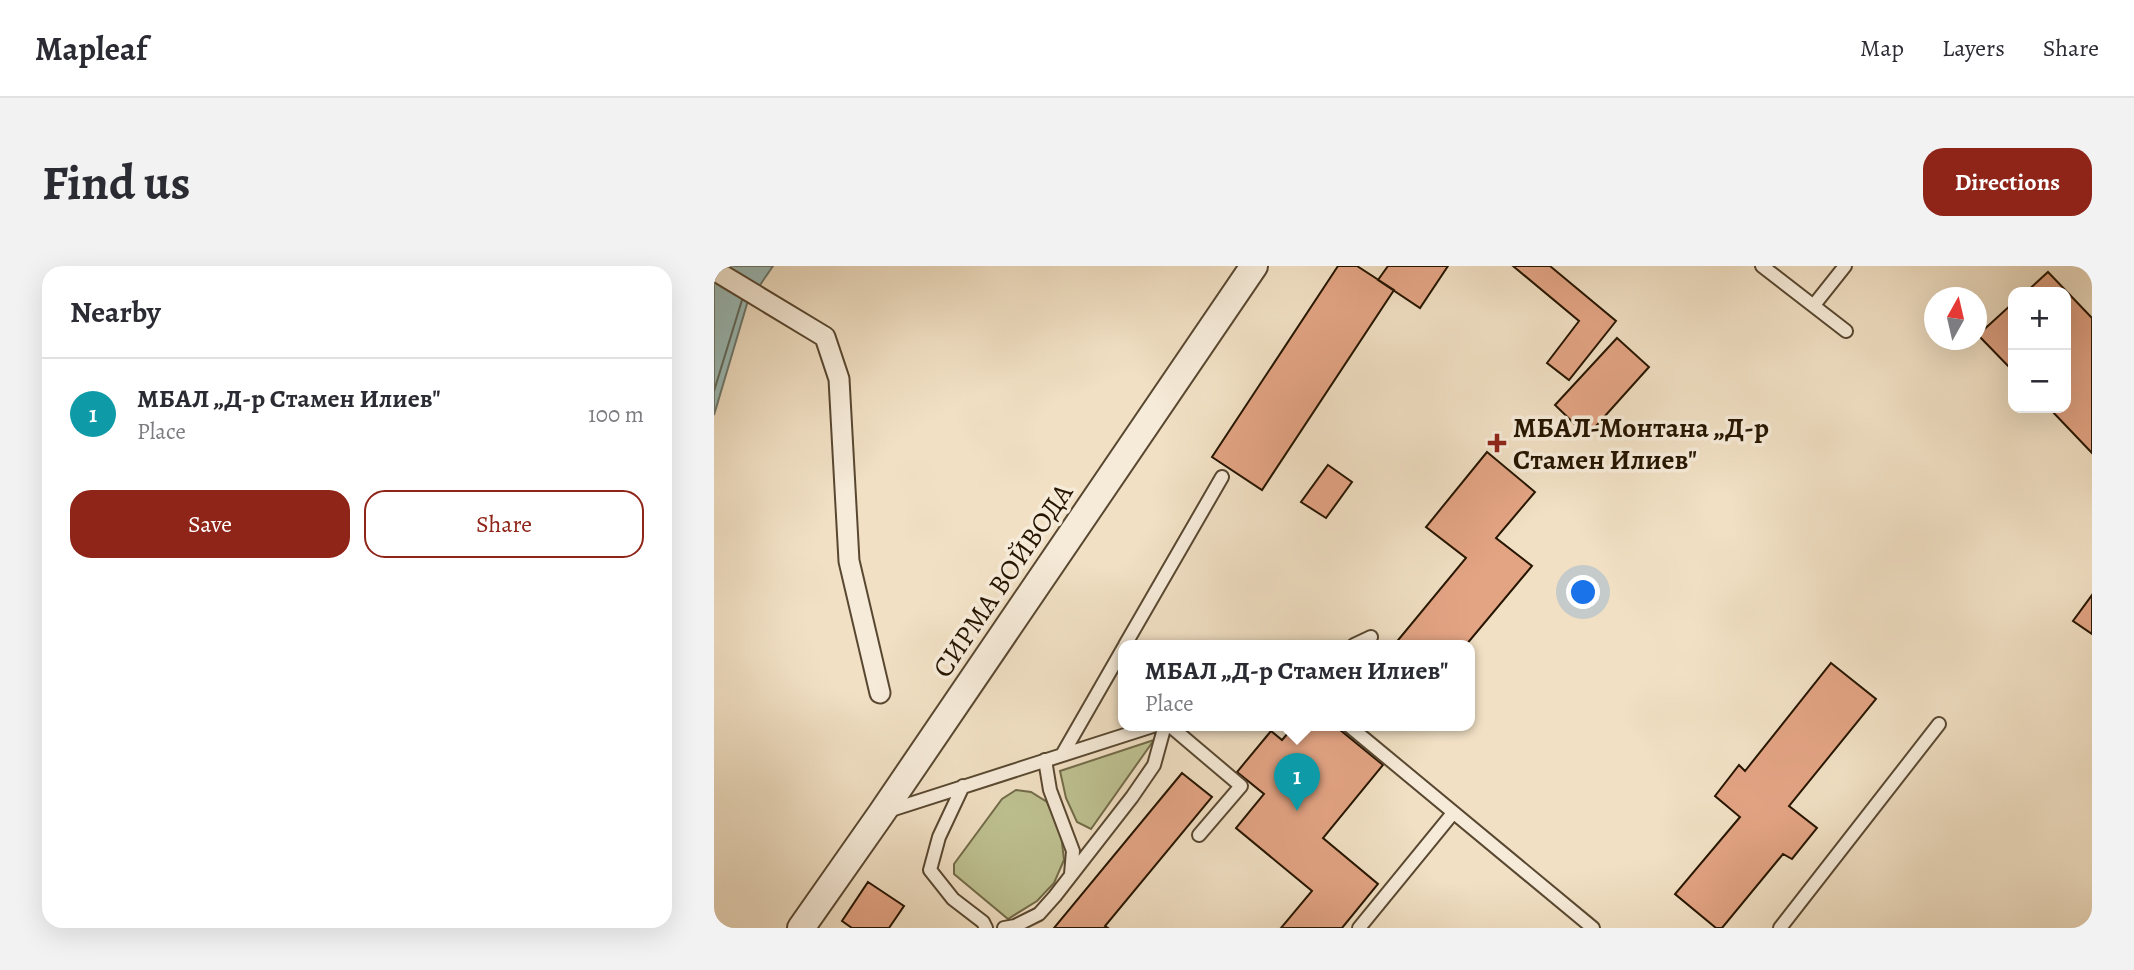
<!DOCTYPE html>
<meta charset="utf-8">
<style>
body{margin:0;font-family:Alegreya,serif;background:#f2f2f3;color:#2b2b33}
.controls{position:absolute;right:21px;top:21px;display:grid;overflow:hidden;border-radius:14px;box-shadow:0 7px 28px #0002}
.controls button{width:63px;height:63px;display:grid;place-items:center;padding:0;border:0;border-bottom:2px solid #e1e1e2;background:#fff;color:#2b2b33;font:35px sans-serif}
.compass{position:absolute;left:1210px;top:21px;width:63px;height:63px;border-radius:50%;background:#fff;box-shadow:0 7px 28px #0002;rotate:8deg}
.you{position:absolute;left:870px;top:327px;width:24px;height:24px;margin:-18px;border:5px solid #fff;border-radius:50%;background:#1a73e8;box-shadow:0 0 0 10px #1a73e833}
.badge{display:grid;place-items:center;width:46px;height:46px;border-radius:50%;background:#8f2418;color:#fff;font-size:23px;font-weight:700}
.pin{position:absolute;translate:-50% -58px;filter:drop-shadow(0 2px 4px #0008)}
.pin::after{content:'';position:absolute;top:37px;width:24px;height:21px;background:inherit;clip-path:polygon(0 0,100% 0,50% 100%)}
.popup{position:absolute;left:404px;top:374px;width:357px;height:91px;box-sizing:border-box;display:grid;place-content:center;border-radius:14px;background:#fff;filter:drop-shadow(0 2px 5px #0005);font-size:23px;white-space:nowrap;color:#7c7c81}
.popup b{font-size:26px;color:#2b2b33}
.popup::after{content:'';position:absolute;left:50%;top:100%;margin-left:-14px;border:14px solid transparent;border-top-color:#fff}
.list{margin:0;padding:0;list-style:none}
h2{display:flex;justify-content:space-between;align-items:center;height:91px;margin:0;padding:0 28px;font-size:30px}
h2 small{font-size:23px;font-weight:400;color:#7c7c81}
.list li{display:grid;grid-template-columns:46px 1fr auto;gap:21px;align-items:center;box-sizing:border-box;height:112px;padding:0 28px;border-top:2px solid #e1e1e2}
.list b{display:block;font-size:26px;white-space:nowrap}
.list p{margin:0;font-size:23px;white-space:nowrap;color:#7c7c81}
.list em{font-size:23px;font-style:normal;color:#7c7c81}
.actions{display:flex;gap:14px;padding:21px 28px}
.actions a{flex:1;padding:16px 0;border:2px solid #8f2418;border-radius:21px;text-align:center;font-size:24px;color:#8f2418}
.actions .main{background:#8f2418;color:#fff}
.map{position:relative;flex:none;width:1378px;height:662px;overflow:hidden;border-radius:21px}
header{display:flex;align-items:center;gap:42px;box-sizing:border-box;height:98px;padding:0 35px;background:#fff;border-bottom:2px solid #e1e1e2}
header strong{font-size:33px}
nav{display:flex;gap:38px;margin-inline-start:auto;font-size:24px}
.intro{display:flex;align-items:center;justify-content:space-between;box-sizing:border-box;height:168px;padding:0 42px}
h1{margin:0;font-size:49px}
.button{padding:18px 32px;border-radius:21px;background:#8f2418;color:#fff;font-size:24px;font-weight:700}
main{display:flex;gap:42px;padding:0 42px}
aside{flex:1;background:#fff;border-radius:21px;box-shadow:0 7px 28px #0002}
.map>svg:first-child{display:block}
</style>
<header>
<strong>Mapleaf</strong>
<nav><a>Map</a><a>Layers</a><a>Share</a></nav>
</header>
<div class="intro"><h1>Find us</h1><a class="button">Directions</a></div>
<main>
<aside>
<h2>Nearby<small></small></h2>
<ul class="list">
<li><span class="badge" style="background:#0f9aa8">1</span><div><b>МБАЛ „Д-р Стамен Илиев&quot;</b><p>Place</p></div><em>100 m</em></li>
</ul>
<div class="actions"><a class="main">Save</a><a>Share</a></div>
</aside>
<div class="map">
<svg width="1378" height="662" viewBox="0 0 1378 662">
<rect width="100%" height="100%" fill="#f1e0c4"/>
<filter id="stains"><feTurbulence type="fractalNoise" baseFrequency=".00286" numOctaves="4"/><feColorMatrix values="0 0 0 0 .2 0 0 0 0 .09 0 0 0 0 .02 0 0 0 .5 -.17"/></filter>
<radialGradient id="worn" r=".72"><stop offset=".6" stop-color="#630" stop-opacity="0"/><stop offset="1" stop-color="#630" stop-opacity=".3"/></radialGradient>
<path fill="#bec191" stroke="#726b48" stroke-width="2" d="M440,474l-63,89 -14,-7 -11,-24 -6,-27z
M302,524l15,2 16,10 14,32 3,26 -10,23 -17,18 -29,18 -54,-45v-10l48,-65z"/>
<path fill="#9bbcb8" stroke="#6c796e" stroke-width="2" d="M0,0h59l-26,38 -33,111z"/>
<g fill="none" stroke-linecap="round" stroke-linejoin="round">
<path stroke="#60685c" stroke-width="2" d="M0,125l28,-91"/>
</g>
<path fill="#e3a484" stroke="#261500" stroke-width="2" d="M624,0h19l37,24 -132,200 -50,-33z
M674,0h60l-28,42 -42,-28z
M799,0h37l66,55 -47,59 -22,-17 32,-42z
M1368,0h10v8l-1,1z
M1334,6l44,46v135l-43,-45h17v-116h-40z
M1299,37v68l-35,-36z
M903,72l32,29 -62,69 -32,-31z
M773,186l48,40 -39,46 36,28 -66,79h-72l72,-87 -40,-31z
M614,199l24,17 -26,36 -25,-16z
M1378,329v39l-19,-13z
M1117,397l45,36 -87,107 28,22 -25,31 -9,-5 -61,74h-6l-41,-34 65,-77 -25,-21 24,-31 6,6z
M581,459h39l49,40 -60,73 55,46 -36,44h-61l31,-37 -76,-63 28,-34 -27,-22 34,-41 11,9z
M468,507l30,24 -107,129 3,2h-54z
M154,616l36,24 -15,22h-37l-10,-7z"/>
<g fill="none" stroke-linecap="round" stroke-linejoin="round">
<defs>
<path id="service" d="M1048,0l84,65
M1100,39l31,-39
M411,379l97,-168
M640,379l17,-8
M455,459l72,61 -42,49
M634,459l245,203
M348,489l62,-108
M331,494l5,30 23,61 -2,23
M249,520l-24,51 -9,33 23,29 30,23 3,6
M174,545l268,-86
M290,662l11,-2 24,-12 16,-18 77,-99 22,-32 11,-40
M645,662l94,-115
M1066,662l159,-204"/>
<path id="pedestrian" d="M0,4l111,67 14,42 10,182 31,132"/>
<path id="minor" d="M87,662l80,-114 373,-548"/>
</defs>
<use href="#service" stroke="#594831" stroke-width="16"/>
<use href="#pedestrian" stroke="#594831" stroke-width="23"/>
<use href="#minor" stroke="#594831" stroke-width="30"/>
<use href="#service" stroke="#f6ebd9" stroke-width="12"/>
<use href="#pedestrian" stroke="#f6ebd9" stroke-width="19"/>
<use href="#minor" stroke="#f6ebd9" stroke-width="26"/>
</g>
<path fill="#8f2418" stroke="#f6ebd9" stroke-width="2.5" d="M779.5 166.5h7v7h7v7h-7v7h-7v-7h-7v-7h7z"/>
<g text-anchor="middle" stroke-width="7" stroke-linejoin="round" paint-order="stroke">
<g font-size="28" font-weight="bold" fill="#261500" stroke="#f6ebd9" text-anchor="start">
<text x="799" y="171">МБАЛ-Монтана „Д-р<tspan x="799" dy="32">Стамен Илиев"</tspan></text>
</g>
<g font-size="28" fill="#261500" stroke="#f6ebd9">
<text transform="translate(288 314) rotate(-56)" y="10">СИРМА ВОЙВОДА</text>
</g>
</g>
<rect width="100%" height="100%" filter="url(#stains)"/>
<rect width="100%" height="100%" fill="url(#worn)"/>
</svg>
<div class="controls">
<button>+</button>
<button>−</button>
</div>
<svg class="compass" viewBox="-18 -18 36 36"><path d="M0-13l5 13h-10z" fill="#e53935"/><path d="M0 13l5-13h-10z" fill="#7c7c81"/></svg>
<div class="you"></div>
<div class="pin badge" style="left:583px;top:545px;background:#0f9aa8">1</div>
<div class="popup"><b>МБАЛ „Д-р Стамен Илиев&quot;</b>Place</div>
</div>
</main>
